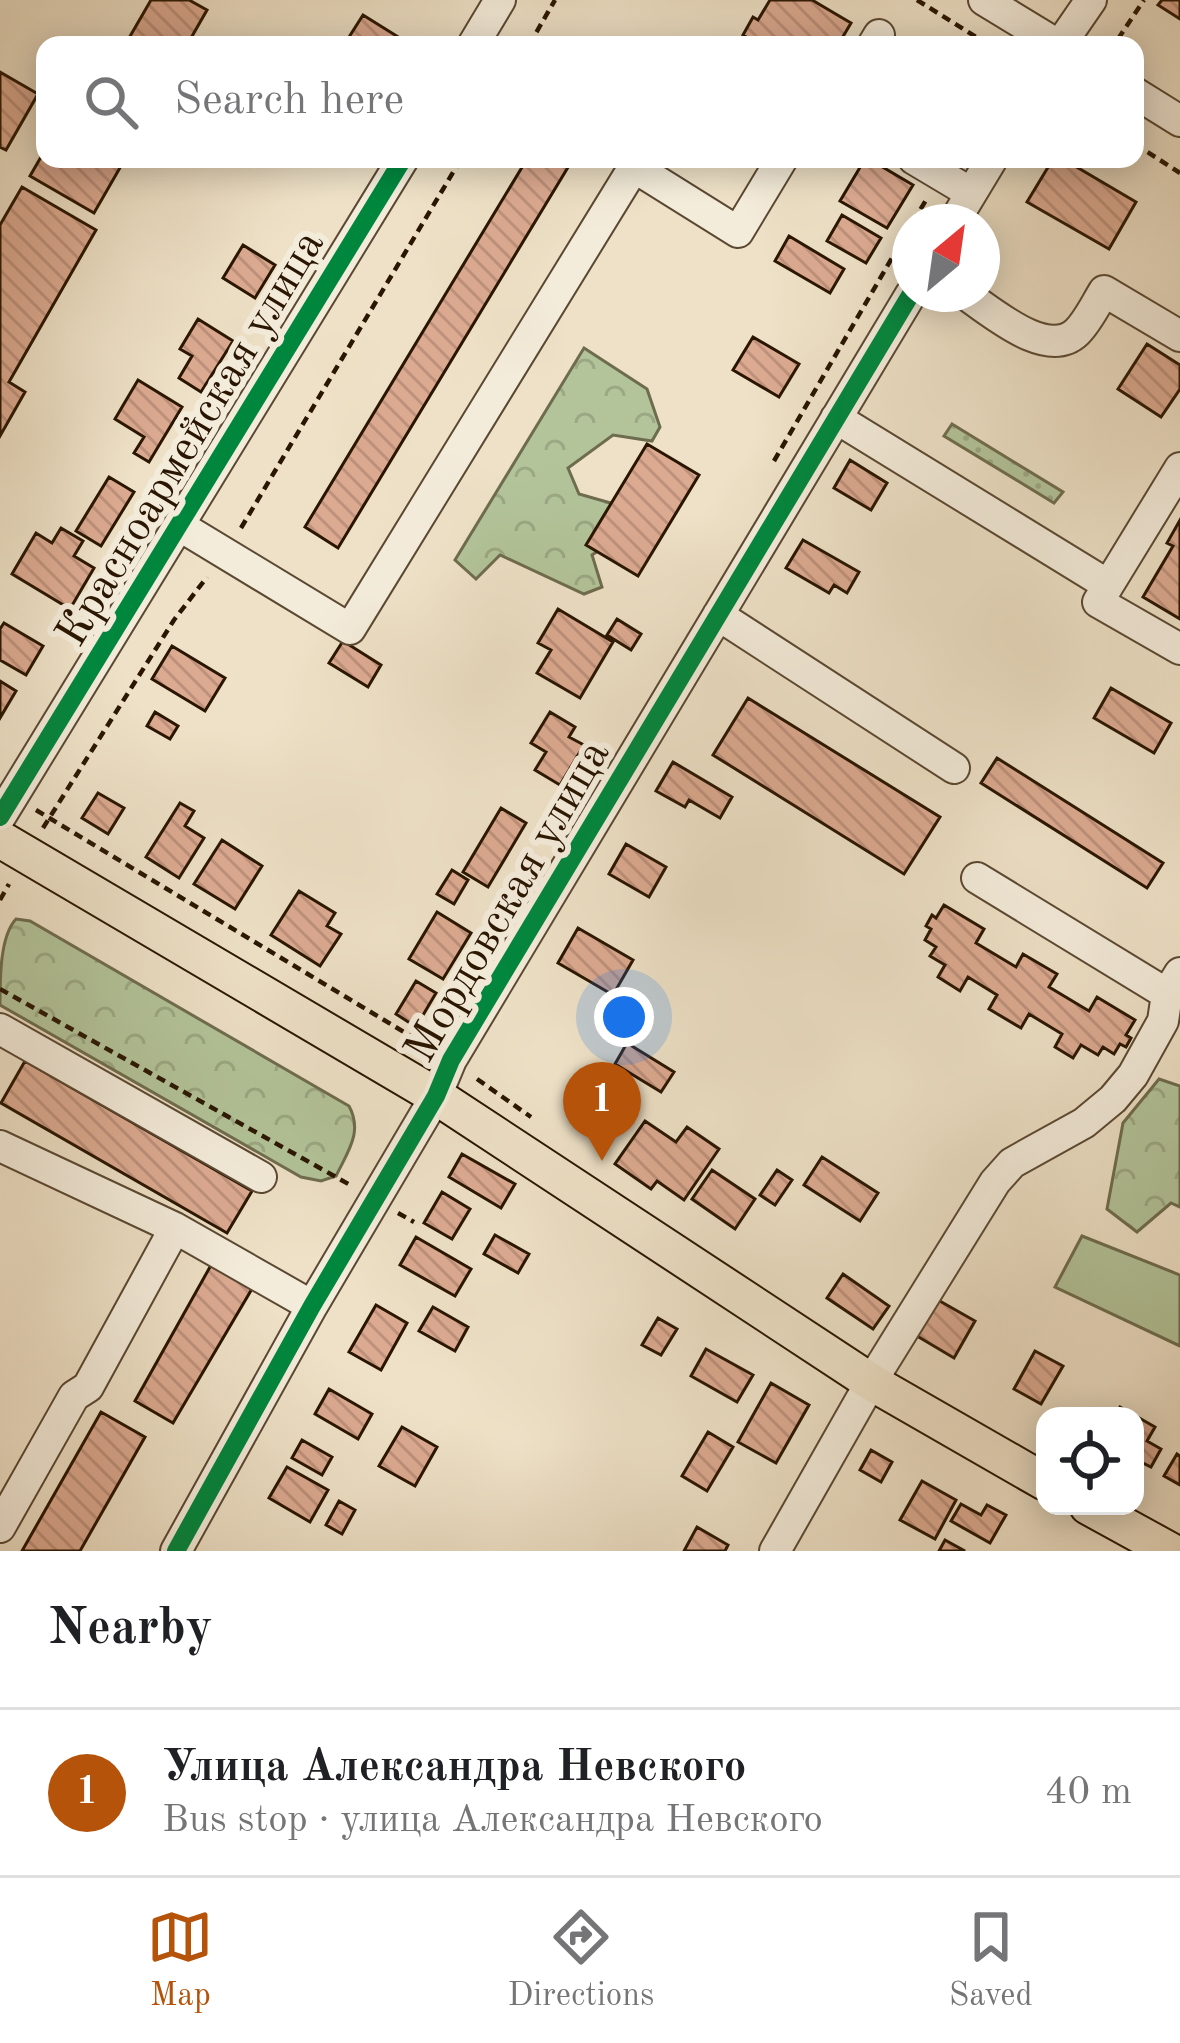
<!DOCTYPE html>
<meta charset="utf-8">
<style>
body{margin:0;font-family:"Old Standard TT",serif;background:#f6f6f6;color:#202124}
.controls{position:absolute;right:36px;bottom:36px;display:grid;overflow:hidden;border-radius:24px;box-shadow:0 6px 30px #0003}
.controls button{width:108px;height:108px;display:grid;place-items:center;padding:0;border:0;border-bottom:3px solid #e0e0e0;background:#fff;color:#202124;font:60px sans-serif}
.compass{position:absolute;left:892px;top:204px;width:108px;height:108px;border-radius:50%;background:#fff;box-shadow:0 6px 30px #0003;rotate:29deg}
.you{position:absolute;left:624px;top:1017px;width:42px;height:42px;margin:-30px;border:9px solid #fff;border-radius:50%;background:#1a73e8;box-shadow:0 0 0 18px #1a73e833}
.badge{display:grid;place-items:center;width:78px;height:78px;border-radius:50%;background:#b45309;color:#fff;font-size:39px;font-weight:700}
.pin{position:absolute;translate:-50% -99px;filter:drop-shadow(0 3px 6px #0008)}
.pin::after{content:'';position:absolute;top:63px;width:42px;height:36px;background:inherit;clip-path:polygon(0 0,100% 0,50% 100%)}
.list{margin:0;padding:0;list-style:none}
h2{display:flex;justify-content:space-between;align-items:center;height:156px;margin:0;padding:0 48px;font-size:51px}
h2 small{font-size:39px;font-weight:400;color:#757577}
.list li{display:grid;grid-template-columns:78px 1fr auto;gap:36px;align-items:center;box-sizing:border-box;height:168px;padding:0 48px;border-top:3px solid #e0e0e0}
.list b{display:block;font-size:45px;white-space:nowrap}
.list p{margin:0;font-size:39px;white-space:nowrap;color:#757577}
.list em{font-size:39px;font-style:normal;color:#757577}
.icon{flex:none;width:66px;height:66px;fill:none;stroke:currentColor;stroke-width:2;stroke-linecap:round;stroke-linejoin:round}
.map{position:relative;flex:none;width:1180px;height:1551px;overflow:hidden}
.search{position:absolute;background:#fff;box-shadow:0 6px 30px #0003;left:36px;right:36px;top:36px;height:132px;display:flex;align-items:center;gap:30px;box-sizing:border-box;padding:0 42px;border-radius:24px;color:#757577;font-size:45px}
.sheet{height:324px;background:#fff}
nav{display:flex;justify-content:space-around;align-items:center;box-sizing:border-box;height:168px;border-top:3px solid #e0e0e0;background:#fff;font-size:33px;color:#757577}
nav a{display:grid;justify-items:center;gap:6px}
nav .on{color:#b45309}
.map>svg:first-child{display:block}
</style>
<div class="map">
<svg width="1180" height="1551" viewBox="0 0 1180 1551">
<defs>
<pattern id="forest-crowns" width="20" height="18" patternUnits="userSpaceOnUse" patternTransform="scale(3)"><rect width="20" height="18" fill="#b3c49a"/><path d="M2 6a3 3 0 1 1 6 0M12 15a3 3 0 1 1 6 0" fill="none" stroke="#9aa883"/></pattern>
<pattern id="park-dots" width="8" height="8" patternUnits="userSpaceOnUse" patternTransform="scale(3)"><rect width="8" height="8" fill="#b3c49a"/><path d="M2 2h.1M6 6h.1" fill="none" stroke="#9aa883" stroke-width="1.8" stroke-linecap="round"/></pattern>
<pattern id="building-back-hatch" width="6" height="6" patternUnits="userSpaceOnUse" patternTransform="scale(3)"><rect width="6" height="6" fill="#dcaa91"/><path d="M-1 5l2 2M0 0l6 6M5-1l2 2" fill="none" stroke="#bd917b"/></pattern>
</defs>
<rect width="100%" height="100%" fill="#eee1c7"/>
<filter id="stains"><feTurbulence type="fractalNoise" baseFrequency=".00167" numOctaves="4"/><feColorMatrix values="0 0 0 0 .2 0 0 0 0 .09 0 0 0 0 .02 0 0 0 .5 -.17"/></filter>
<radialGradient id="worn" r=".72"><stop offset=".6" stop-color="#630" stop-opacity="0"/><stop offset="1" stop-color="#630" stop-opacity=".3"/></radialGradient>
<path fill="#b3c49a" stroke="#6e6c4e" stroke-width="3" d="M1082,1236l98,39v71l-125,-59z"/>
<path fill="url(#forest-crowns)" stroke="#6e6c4e" stroke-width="3" d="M584,348l63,41 13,38 -8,14 -39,-6 -45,33 11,26 35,10 4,34 -26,17 10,32 -18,7 -84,-39 -24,24 -21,-19z
M16,919l14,2 319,185c14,26 -1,45 -13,70l-15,5 -20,-4 -301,-172c0,-27 0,-69 16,-86z
M1159,1079l21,7v121l-9,-4 -34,29 -30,-23 16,-86z"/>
<path fill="url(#park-dots)" stroke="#6e6c4e" stroke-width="3" d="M952,424l111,68 -9,11 -110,-67z"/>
<path fill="url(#building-back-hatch)" stroke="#291501" stroke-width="3" d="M151,0h38l18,10 -20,35h-62z
M770,0h42l39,23 -13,22h-86l2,-3 -11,-7 10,-18 5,3z
M1162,0h18v19l-22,-14z
M363,15l48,30h-67z
M0,72l38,22 -32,56 -6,-3z
M45,150v9h80l-31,54 -64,-37z
M527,159h46l-235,389 -33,-21z
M865,159h4l44,26 -26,43 -47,-27z
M1053,159h10l73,43 -27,47 -82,-47z
M22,187l74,43 -87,152 16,10 -25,44v-211z
M842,215l39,23 -15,25 -39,-22z
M789,236l55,33 -14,24 -55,-32z
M243,245l32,20 -20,33 -32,-20z
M198,319l35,22 -32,51 -22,-14 13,-22 -12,-7z
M753,337l46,27 -20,33 -46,-27z
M1147,344l33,21v24l-19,28 -43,-28z
M138,380l44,27 -33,55 -15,-9 10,-16 -29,-18z
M647,444l52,31 -61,101 -52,-31z
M850,460l37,23 -16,27 -37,-22z
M109,477l25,15 -33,54 -25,-15z
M1180,520v99l-37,-22 30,-51 -6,-3z
M61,528l22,13 -9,15 20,12 -24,41 -58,-35 24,-41 16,10z
M803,540l56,32 -12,21 -13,-8 -5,8 -43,-25z
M558,609l55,33 -33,56 -43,-25 14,-23 -13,-7z
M617,619l24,15 -10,16 -24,-15z
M4,623l39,23 -17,29 -26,-15v-31z
M343,641l38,24 -13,22 -39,-24z
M172,646l53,32 -20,33 -53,-32z
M0,681l16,10 -16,27z
M1111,688l60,35 -17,30 -60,-35z
M748,698l192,119 -36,57 -191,-119z
M155,712l23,14 -8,13 -23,-13z
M550,712l25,15 -6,10 15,8 -24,40 -25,-15 11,-18 -15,-9z
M997,758l166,105 -16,25 -166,-105z
M673,762l59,35 -12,21 -31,-18 -4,7 -29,-16z
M98,793l26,15 -16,26 -26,-16z
M180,803l14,8 -9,15 19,12 -25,40 -33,-21z
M501,808l25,15 -38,64 -25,-15z
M222,840l40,26 -27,43 -41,-25z
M626,844l40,23 -17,30 -40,-23z
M452,870l16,10 -14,24 -17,-10z
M299,891l36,22 -8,13 14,8 -21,32 -49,-31z
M944,905l40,24 -8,14 40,24 7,-13 34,20 -8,13 40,24 8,-14 38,23 -9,15 5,3 -5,9 -6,-3 -6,10 -11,-7 -5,8 -17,-10 -8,13 -18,-11 7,-13 -33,-20 -8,14 -32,-19 8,-14 -29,-18 -8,14 -22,-14 7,-12 -15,-9 6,-9 -11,-7 6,-11 -5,-3 6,-11 4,3z
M437,912l34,21 -28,46 -34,-20z
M578,928l55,32 -20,35 -55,-32z
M416,981l20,12 -20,34 -20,-13z
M627,1043l47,29 -13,20 -46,-28z
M25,1061l227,130 -25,42 -226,-130z
M645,1121l31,21 11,-15 32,22 -35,51 -27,-19 -6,8 -36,-25z
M462,1154l53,30 -14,24 -52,-31z
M822,1157l56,36 -18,28 -56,-36z
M712,1170l43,29 -20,30 -43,-30z
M777,1170l15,10 -17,25 -15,-10z
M442,1192l28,17 -18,30 -28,-16z
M495,1235l34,19 -11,19 -34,-19z
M416,1237l55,32 -16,27 -55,-31z
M215,1258l41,24 -83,141 -38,-22z
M843,1274l46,32 -16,23 -46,-31z
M938,1300l37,21 -21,37 -37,-22z
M376,1305l31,18 -26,47 -32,-18z
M433,1307l35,20 -13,24 -36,-20z
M658,1318l19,11 -16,26 -19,-10z
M706,1349l47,26 -16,27 -46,-26z
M1035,1351l28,15 -22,38 -27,-15z
M771,1383l38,22 -33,58 -38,-21z
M329,1389l43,25 -14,25 -43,-25z
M1120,1407l35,20 -8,14 14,8 -10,18 -16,-8v-43h-20z
M101,1412l44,25 -65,114h-58z
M402,1427l35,20 -22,39 -36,-20z
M708,1432l25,15 -26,44 -25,-15z
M302,1440l30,17 -10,18 -30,-17z
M871,1450l21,12 -11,20 -21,-12z
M1177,1454l3,2v29l-16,-9z
M287,1467l41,23 -18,32 -41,-24z
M922,1481l34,19 -21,39 -35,-19z
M339,1501l16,9 -13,24 -16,-9z
M961,1504l20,11 6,-10 19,10 -16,28 -39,-22z
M697,1527l31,18 -3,6h-41z
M945,1540l20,11h-26z"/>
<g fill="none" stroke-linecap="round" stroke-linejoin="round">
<defs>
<path id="minor" d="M984,0l74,45
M473,45l27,-45
M873,45l6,-10
M1060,45l31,-45
M1135,93l45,28
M914,159l57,34
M954,222l38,-63
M965,294c26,17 82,67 112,38 11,-11 19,-28 27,-41l76,45
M836,418l272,167
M1180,468l-82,134 82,47
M180,526l170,103 284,-462 104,65 44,-73
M718,615l236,153
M0,817l403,-658
M977,878l190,116
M0,1029l261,148
M0,1146l175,82 137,78
M0,1527l74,-131 14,-9 87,-159
M176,1551l136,-245 124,-210 15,-36 460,-766
M775,1551l96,-169 124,-200 17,-19 72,-40 29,-24 20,-24 30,-54 4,-27 13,-21"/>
<path id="major" d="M0,839l436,257 435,286 174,100
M1088,1506l82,45"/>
</defs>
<use href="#minor" stroke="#5a4832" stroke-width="34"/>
<use href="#major" stroke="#291501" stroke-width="40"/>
<path stroke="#291501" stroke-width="4.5" stroke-dasharray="9 6" stroke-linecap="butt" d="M917,0l72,45
M1118,39l26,-39
M529,45l26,-45
M1135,144l45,29
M913,222l13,-22
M774,461l136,-234
M241,528l220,-369
M36,810l391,236
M43,828l131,-208 33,-43
M0,900l9,-16
M0,989l352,197
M477,1079l54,38
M398,1213l16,9"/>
<use href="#minor" stroke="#f4ecdb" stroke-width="30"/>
<use href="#major" stroke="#eee1c7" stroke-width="36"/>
<defs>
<path id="cycleway" d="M0,817l403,-658
M176,1551l136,-245 124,-210 15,-36 460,-766"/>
</defs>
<use href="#cycleway" stroke="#f4ecdb" stroke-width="26"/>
<use href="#cycleway" stroke="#00873e" stroke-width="18"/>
</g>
<g text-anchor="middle" stroke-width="12" stroke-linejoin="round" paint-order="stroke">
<g font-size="45" fill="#291501" stroke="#f4ecdb">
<text transform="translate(188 437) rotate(-59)" y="16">Красноармейская улица</text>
<text transform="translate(505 900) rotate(-60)" y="16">Мордовская улица</text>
</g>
</g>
<rect width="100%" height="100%" filter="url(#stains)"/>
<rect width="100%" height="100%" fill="url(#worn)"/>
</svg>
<div class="controls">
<button><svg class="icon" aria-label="locate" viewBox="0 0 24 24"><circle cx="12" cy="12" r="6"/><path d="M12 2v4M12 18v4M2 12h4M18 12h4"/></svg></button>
</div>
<svg class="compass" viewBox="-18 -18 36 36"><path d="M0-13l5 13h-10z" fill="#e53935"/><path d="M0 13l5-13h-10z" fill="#757577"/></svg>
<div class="you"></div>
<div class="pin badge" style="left:602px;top:1161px">1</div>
<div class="search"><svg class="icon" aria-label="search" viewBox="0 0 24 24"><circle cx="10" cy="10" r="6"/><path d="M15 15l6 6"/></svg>Search here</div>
</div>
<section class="sheet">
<h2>Nearby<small></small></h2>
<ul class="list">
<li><span class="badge">1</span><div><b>Улица Александра Невского</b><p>Bus stop · улица Александра Невского</p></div><em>40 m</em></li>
</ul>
</section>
<nav>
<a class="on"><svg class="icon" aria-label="map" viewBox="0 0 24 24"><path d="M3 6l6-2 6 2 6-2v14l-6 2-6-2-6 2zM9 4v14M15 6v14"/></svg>Map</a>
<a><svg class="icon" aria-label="directions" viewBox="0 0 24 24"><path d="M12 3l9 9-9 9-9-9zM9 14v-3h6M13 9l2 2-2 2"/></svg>Directions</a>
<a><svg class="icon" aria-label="saved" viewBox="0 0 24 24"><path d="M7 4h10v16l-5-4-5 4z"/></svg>Saved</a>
</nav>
